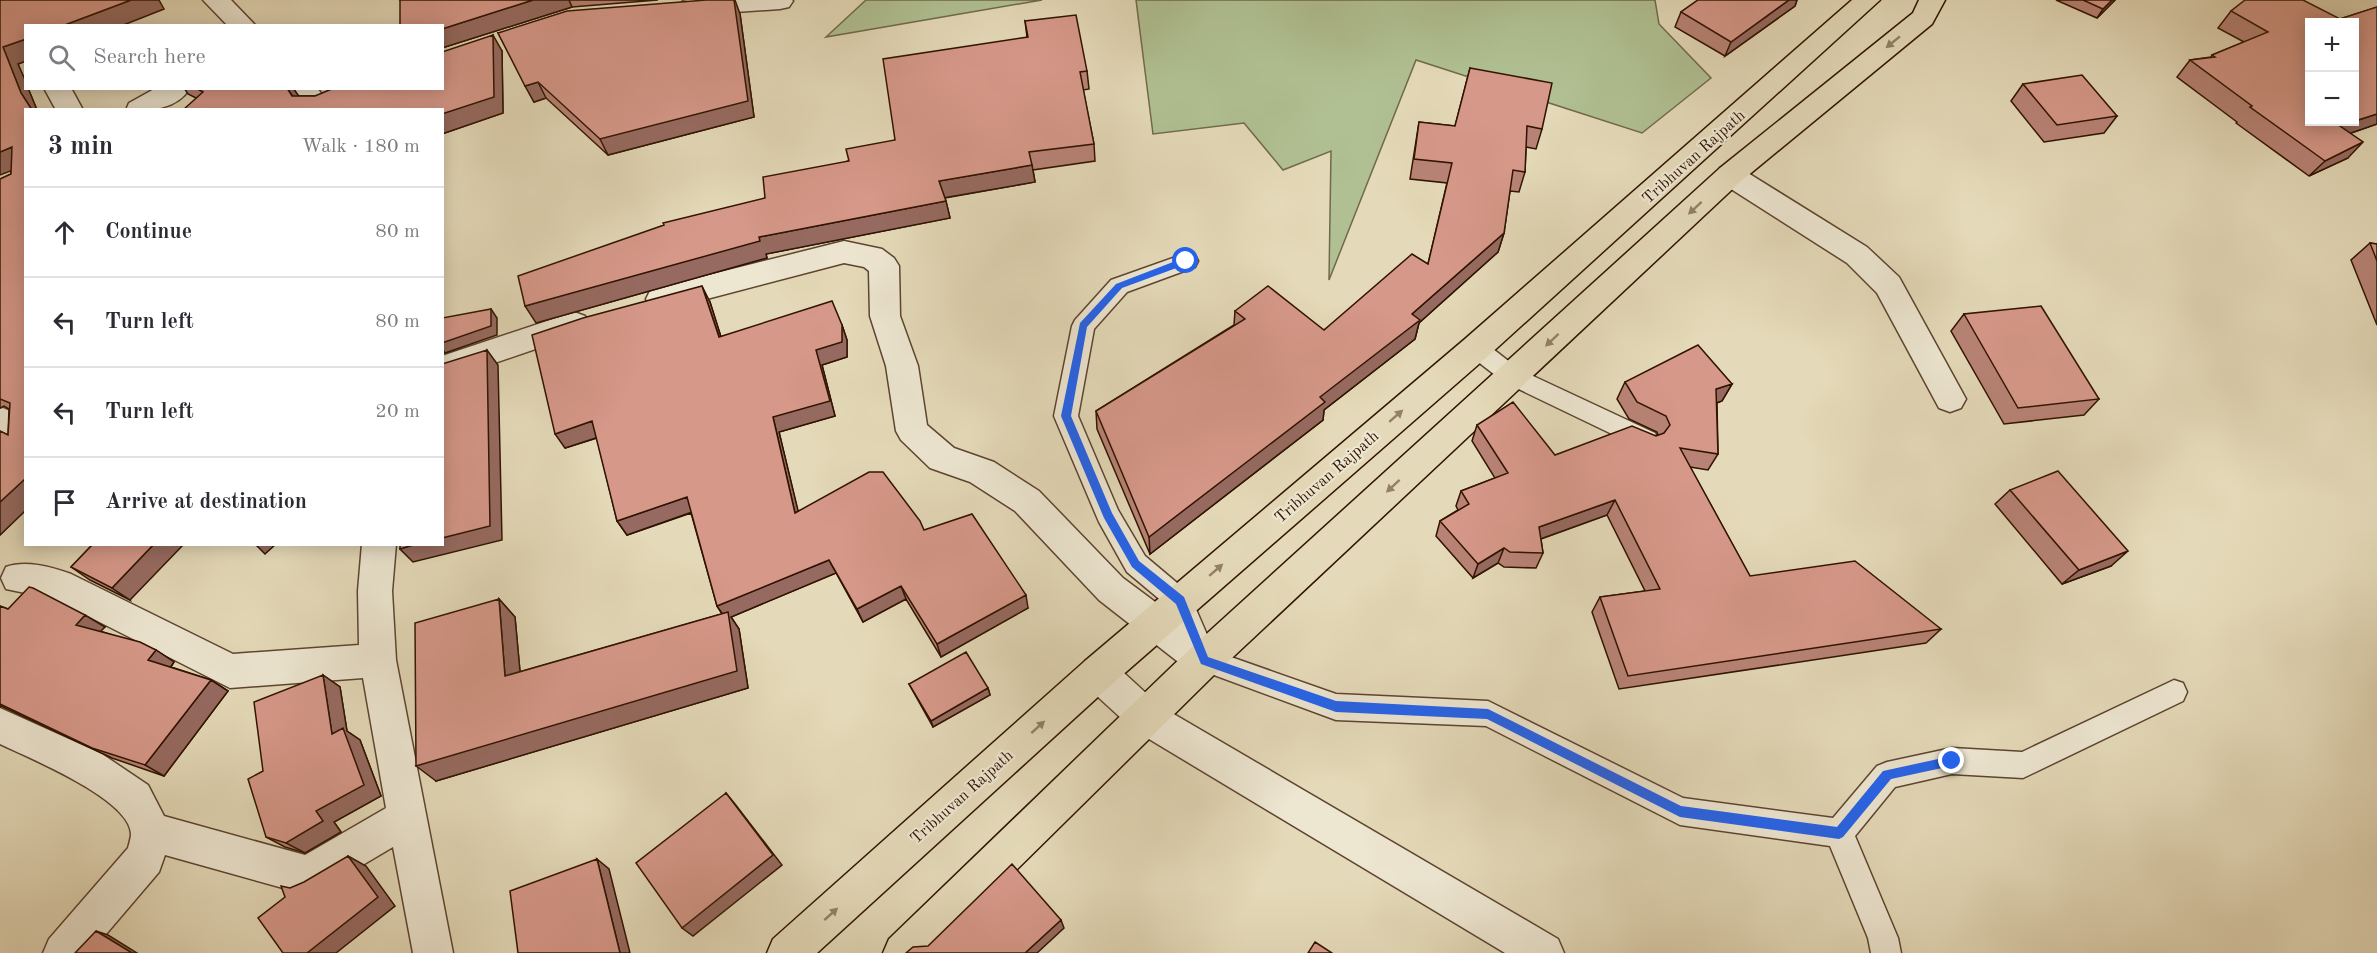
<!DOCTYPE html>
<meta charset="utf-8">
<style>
body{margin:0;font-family:"Old Standard TT",serif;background:#f2f2f3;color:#2b2b33}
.controls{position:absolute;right:18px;top:18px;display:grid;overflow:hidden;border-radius:0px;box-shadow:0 3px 15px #0003}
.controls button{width:54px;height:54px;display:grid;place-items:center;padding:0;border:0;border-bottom:2px solid #e1e1e2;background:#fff;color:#2b2b33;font:30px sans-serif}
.stop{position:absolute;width:18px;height:18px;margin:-14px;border:4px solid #2563eb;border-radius:50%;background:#fff}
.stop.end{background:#2563eb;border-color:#fff;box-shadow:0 2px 6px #0008}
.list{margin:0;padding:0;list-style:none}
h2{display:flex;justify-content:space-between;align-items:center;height:78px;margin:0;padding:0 24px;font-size:26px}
h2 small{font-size:20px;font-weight:400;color:#7c7c81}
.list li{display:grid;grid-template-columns:39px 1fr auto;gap:18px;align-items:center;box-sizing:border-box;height:90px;padding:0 24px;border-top:2px solid #e1e1e2}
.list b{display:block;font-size:22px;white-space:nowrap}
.list em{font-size:20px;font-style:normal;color:#7c7c81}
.icon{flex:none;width:33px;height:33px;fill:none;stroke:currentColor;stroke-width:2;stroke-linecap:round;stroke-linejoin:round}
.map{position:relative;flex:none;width:2377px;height:953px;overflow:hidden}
.search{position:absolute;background:#fff;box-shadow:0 3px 15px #0003;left:24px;top:24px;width:420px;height:66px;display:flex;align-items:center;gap:15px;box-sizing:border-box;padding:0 21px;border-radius:0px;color:#7c7c81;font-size:22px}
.panel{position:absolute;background:#fff;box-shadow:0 3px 15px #0003;left:24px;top:108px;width:420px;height:438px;border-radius:0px}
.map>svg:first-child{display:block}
</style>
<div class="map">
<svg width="2377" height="953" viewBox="0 0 2377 953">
<rect width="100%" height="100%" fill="#e4d9b8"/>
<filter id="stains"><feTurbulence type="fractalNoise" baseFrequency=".00333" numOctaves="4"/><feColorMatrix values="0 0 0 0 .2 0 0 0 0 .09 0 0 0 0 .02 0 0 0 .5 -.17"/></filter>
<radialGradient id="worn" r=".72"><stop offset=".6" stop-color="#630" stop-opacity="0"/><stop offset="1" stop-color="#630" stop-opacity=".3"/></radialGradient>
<path fill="#b0c092" stroke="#706a4a" stroke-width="1.5" d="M866,0h176l-216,37z
M1136,0h519l4,24 52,54 -69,55 -226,-73 -87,220 2,-129 -48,19 -39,-47 -91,11z"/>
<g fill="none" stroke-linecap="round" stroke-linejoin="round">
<defs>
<path id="service" d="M1187,253l8,2 3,6 -3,6 -68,25 -33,37 -16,87 40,94 27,46 44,37 25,58 122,43 152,7 195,97 150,20 44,-52 10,-4 65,-14 70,4 152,-72 9,3 4,9 -4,9 -160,77 -71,-4 -57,13 -40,49 43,102 3,15h-30l-3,-15 -38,-92 -150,-21 -194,-99 -150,-6 -141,-52 -25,-60 -43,-36 -28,-50 -45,-106 18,-90 3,-6 36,-40z
M1476,339l8,3 36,28 135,63 4,7 -4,7 -8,3 -8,-3 -135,-65 -36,-28 -3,-6 3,-6z"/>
<path id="minor" d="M203,0h28l25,26h-28z
M688,0h104l1,1 -4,6 -9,2 -88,6 -9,-2 -4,-6 4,-6z
M44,88h27l12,22h-27z
M156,88h34c-14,23 -41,22 -64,22l3,-7z
M288,88h29l17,22h-29z
M1730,165l10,3 127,79 32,30 67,122 -5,9 -11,4 -11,-4 -62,-115 -30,-30 -127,-81 -4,-7 4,-7z
M844,241l38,8 12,9 5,8 1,50 18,50 9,59 27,23 40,14 45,29 84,87 94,70 5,12 -5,12 -13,4 -13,-4 -92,-72 -84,-89 -45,-29 -40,-14 -29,-28 -5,-9 -10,-65 -16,-50 -1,-45 -5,-4 -20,-4 -183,48 -11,-4 -4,-8 4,-8 11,-4z
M574,312l11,4 4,8 -4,8 -143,49v-25z
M3,408l23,10v29l-26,-12v-26z
M362,544h34l-4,47 4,69 57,293h-40l-20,-106 -71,42 -14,6 -143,-40 -6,17 -69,81h-47l6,-14 79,-91c1,-4 3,-10 3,-14 -1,-35 -102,-76 -131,-90v-36l102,46 46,31 16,31 141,39 81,-47 -23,-130 -133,10 -176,-89 -48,-10 -5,-11 5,-11c20,-7 45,0 65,7l162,80 126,-9 -1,-54z
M1098,656l13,5 49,45 398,233 6,14h-59l-371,-223 -49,-45 -5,-12 5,-12z"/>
<path id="trunk" d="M1852,0h28l-393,357 -376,328 -294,268h-50l6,-14 312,-278 380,-322z
M1919,0h26l-13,24 -192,158 -523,490 -285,281h-49l6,-14 302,-291 529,-480 193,-155z"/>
</defs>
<use href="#service" stroke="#5d442f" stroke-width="3"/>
<use href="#minor" stroke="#5d442f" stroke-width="3"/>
<use href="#trunk" stroke="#301301" stroke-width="3"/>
<use href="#service" fill="#ede6d1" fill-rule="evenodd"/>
<use href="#minor" fill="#ede6d1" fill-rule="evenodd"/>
<use href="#trunk" fill="#e4d9b8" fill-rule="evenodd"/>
</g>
<path fill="#b88376" stroke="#301301" stroke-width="1.5" d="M0,0l164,9 -138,17v35l-8,3 19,46h-11v400l-26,25v-104l8,4 1,-26 -5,-3 -4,2v-229l11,-5z
M400,0h258l-86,7 -130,41v-22z
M1698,0h99l-2,6 -70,50 -50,-29 6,-15z
M2056,0h59l-18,18z
M2377,7v117l-26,9 -3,25 -39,18 -73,-53 1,-1 -60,-45 13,-17 21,-3 1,-2 32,-13 -26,-14 13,-17 109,8z
M740,14l14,103 -146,38 -62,-57 -12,4 -36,-69z
M1025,21l62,50 2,18 -6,1 11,54 1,17 -62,9 2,12 -90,16 5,20 -184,36 1,4 -231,65 229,-125 130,-58 132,-103z
M502,51l1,62 -61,21v-24l-246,-12 -8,-4 -4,-6h109l5,8h17z
M1470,68l72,61 -6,20 -10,-2 -1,25 -6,20 -9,-1 -6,42 -6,19 -79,71 -4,16 -91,71 -1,10 -173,134 -53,-125 -1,-18 138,-86 1,-14 89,19 104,-66 19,-81 -37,-4 9,-57 36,4z
M2023,84l94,32 -13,17 -60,9 -33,-41z
M2370,243l7,1v81l-26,-65z
M710,302l11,35 121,-12 5,15v17l-25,8 13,51 -56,16 19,80 126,18 104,78 -87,49 -35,-58 -43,23 -27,-49 -105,44 8,12 9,59 -312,93 63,-182 16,18 5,55 202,-58 -5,-8 -26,-93 -64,22 -10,-14 -20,-83 -32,10z
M1964,314l135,85 -15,16 -80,9 -53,-93z
M1625,382l107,2 -10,17 -5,2 1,51 -10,16 -18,-3 60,109 191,53 -15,14 -307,46 -27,-77 8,-15 45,-6 -38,-76 -66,24 2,14 -7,15 -32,-1 -6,-4 -25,15 -37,-42 4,-15 18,-11 -2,-4 5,-15 34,-13 -23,-37 5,-16 78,30 103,-20 -1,-3 -28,-13 -12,-20z
M2010,490l101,76 -49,18 -67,-80z
M93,544l37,56 -40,-20 -19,-13z
M0,606l8,3 97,18 -5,4 56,19 18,12 -3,5 40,13 17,11 -64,85 -52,-18 -111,-52 -1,1z
M323,675l17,12 7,44 13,9 21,56 -47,26 7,10 -36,21 -20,-6 -19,-10 -3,-66z
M909,684l79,4 2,7 -57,32z"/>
<path fill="#966a60" stroke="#301301" stroke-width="1.5" d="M131,0h28l5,9 -43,17h-59z
M533,0h36l3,7 -130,41v-19z
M735,0l5,14 14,103 -146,38 -8,-16z
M1789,0h8l-2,6 -70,50 6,-14z
M2112,0h3l-18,18 6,-9z
M493,35l9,16 1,62 -61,21v-20z
M26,39v22l-8,3 8,18v6h2l9,22h-5l-11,-17 -18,-46z
M538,82l8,16 -12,4 -9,-16z
M287,88h6l8,11 1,11z
M2377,114v10l-52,18 15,-16z
M2363,142l-15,16 -39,18 16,-15z
M12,147l14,18 -26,10v-23z
M1032,165l3,17 -92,16 -4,-17z
M946,201l4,17 -184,36 1,4 -231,65 -11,-17 234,-69z
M1504,233l-6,19 -79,71 -4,16 -91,71 -1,10 -173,134 -1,-17 263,-223z
M702,286l8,16 16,51 -7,-16z
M491,309l6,9v17l-52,18 -3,-4v-6z
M842,325l5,15v17l-25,8 13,51 -56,16 23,95 -7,-14 -22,-96 43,-67z
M487,350l11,15 4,175 -89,22 -13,-13 16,-5h26v-6z
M1732,384l-10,17 -15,5 9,-17z
M592,421l10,15 -37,12 -10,-14z
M26,478v32l-26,25v-33z
M687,497l8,14 -68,24 -10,-14z
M1615,500l-8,15 -75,27 7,-15z
M154,544h30l-54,56 -18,-12z
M255,544h21l-11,10z
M1504,548l-6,15 -25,15 5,-14z
M2128,551l-17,15 -49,18 17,-14z
M829,560l7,13 -105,44 8,12 9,59 -312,93 -20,-15 310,-147 -9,-13z
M901,586l5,13 -43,23 -6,-13z
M1026,595l2,13 -87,49 -4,-13z
M499,599l16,18 7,76 -17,-17z
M85,615l20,12 -10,10 -19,-12z
M156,650l18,12 -7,10 -19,-12z
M323,675l17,12 7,44 13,9 21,56 -47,26 7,10 -36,21 -19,-10 30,-32 16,-77z
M211,680l17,11 -64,85 -19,-11z
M988,688l2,7 -57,32 -2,-6z
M726,793l9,11 47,61 -89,71 -11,-8z
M348,856l18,10 29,40 -59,47h-29z
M597,859l12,10 21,84h-10z
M1061,920l3,8 -27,25h-12z
M96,931l12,4 29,18h-5z"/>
<path fill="#d69889" stroke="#301301" stroke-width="1.5" d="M0,0h131l-69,26h-36v13l-23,8 18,46 11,17h-6v368l-26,24v-71l8,4 2,-32 -10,-4v-220l11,-5 1,-27 -12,5z
M400,0h133l-91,29v-3h-42z
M706,0h28l14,101 -148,38 -62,-57 -13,4 -27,-53 69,-22z
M1698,0h91l-58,42 -50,-30z
M2083,0h29l-9,9z
M2245,0h58l37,19 37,-12v107l-22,7v-99h-45v100h43l-13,4 23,16 -38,19 -75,-54 2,-1 -62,-46 25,-3 -3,-2 56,-23 -37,-21z
M1076,15l11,56 -7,1 14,72 -65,8 3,13 -93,16 7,20 -187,36 1,4 -235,65 -7,-30 146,-51 -1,-2 102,-25 -2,-21 86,-16 -3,-12 49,-9 -12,-81 145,-22 -3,-16z
M493,35l1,62 -52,17v-4h-259l20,-18 -7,-4h91l5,8h23l19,-8h108v-36z
M1470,68l82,15 -10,46 -15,-3 -2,46 -12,-2 -9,63 -92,81 8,6 -100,77 5,5 -176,135 -53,-126 149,-92 -10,-8 33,-25 56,44 88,-76 16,10 24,-101 -38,-4 5,-37 36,4z
M2082,75l35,41 -60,9 -34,-41z
M2370,243l7,1v17z
M702,286l17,51 113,-36 10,24v17l-26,8 14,51 -57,16 22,96 74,-41h14l37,49 4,9 48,-16 54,81 -89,49 -36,-58 -44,23 -28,-49 -112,46 -30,-109 -70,24 -25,-100 -37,13 -23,-99 51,-17z
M2041,306l58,93 -81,9 -54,-94z
M491,309v17l-49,17v-25z
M1698,345l34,39 -16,5 2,65 -38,-6 70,128 105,-15 86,68 -313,47 -28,-79 60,-8 -45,-89 -76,27 4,26 -33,-1 -6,-4 -26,16 -38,-43 29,-17 -8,-13 47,-18 -31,-48 36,-23 42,53 77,-29 24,10 8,-3 6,-8 -4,-9 -29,-14 -12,-20z
M487,350l3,176 -48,12v-174z
M2058,471l70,80 -49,19 -69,-80z
M93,544h61l-42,44 -41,-21z
M400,544h16l-16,5z
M29,587l4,1 52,27 -9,10 64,17 16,8 -8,10 63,20 -66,85 -53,-17 -92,-44v-98l8,3z
M499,599l6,77 223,-64 9,59 -321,95 -1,-143z
M966,652l22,36 -57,33 -22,-37z
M323,675l9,59 11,-6 21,57 -48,26 7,10 -37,22 -20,-6 -18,-58 15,-8 -9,-69z
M726,793l47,62 -91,73 -46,-65z
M348,856l30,41 -71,56h-24l-25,-35 27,-21 -4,-11 9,2 14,-6z
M597,859l23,94h-102l-8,-62z
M1012,864l49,56 -36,33h-119l7,-6 15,-1z
M96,931l36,22h-57z
M1315,942l17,11h-24z"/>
<defs><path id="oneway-solid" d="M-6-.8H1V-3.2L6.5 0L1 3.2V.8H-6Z" transform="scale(1.5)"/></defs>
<g fill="#938066">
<use href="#oneway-solid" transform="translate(1893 42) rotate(141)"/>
<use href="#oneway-solid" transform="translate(1695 208) rotate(137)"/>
<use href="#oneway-solid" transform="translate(1552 340) rotate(137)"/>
<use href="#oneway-solid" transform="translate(1396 416) rotate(-41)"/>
<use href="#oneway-solid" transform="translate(1393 486) rotate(137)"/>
<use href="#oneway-solid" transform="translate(1216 570) rotate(-41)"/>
<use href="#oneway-solid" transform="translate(1038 727) rotate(-42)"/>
<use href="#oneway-solid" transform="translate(831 914) rotate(-42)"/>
</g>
<path fill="#2563eb" d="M1186,257l5,4 -1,2 -68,25 -35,39 -16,89 41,97 27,48 45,36 24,60 128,44 152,8 193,97 156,21 46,-56 69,-15 4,1v8l-65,14 -48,58 -4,2 -159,-22 -193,-98 -151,-7 -135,-48 -25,-60 -44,-37 -28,-49 -43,-102 19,-93 36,-39z"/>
<g text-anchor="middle" stroke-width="4.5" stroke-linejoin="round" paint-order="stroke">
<g font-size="16" fill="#301301" stroke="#ede6d1">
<text transform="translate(1693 156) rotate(-42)" y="6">Tribhuvan Rajpath</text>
<text transform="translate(1326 476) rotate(-41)" y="6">Tribhuvan Rajpath</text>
<text transform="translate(961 796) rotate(-42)" y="6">Tribhuvan Rajpath</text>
</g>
</g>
<rect width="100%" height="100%" filter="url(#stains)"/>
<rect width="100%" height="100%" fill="url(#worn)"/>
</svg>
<div class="controls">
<button>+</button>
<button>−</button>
</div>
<div class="stop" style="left:1186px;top:261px"></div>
<div class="stop end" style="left:1952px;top:761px"></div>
<div class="search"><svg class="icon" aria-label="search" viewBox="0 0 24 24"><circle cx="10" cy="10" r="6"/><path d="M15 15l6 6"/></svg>Search here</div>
<section class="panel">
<h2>3 min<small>Walk · 180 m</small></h2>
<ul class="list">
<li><svg class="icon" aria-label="ahead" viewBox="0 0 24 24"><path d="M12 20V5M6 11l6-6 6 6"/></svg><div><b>Continue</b></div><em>80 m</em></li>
<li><svg class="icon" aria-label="left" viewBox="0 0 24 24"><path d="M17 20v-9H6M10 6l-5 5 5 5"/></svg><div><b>Turn left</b></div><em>80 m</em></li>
<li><svg class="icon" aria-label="left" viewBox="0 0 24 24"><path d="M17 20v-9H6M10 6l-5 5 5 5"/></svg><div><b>Turn left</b></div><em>20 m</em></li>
<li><svg class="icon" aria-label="arrive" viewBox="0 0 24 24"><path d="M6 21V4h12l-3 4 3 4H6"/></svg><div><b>Arrive at destination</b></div></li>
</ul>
</section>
</div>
